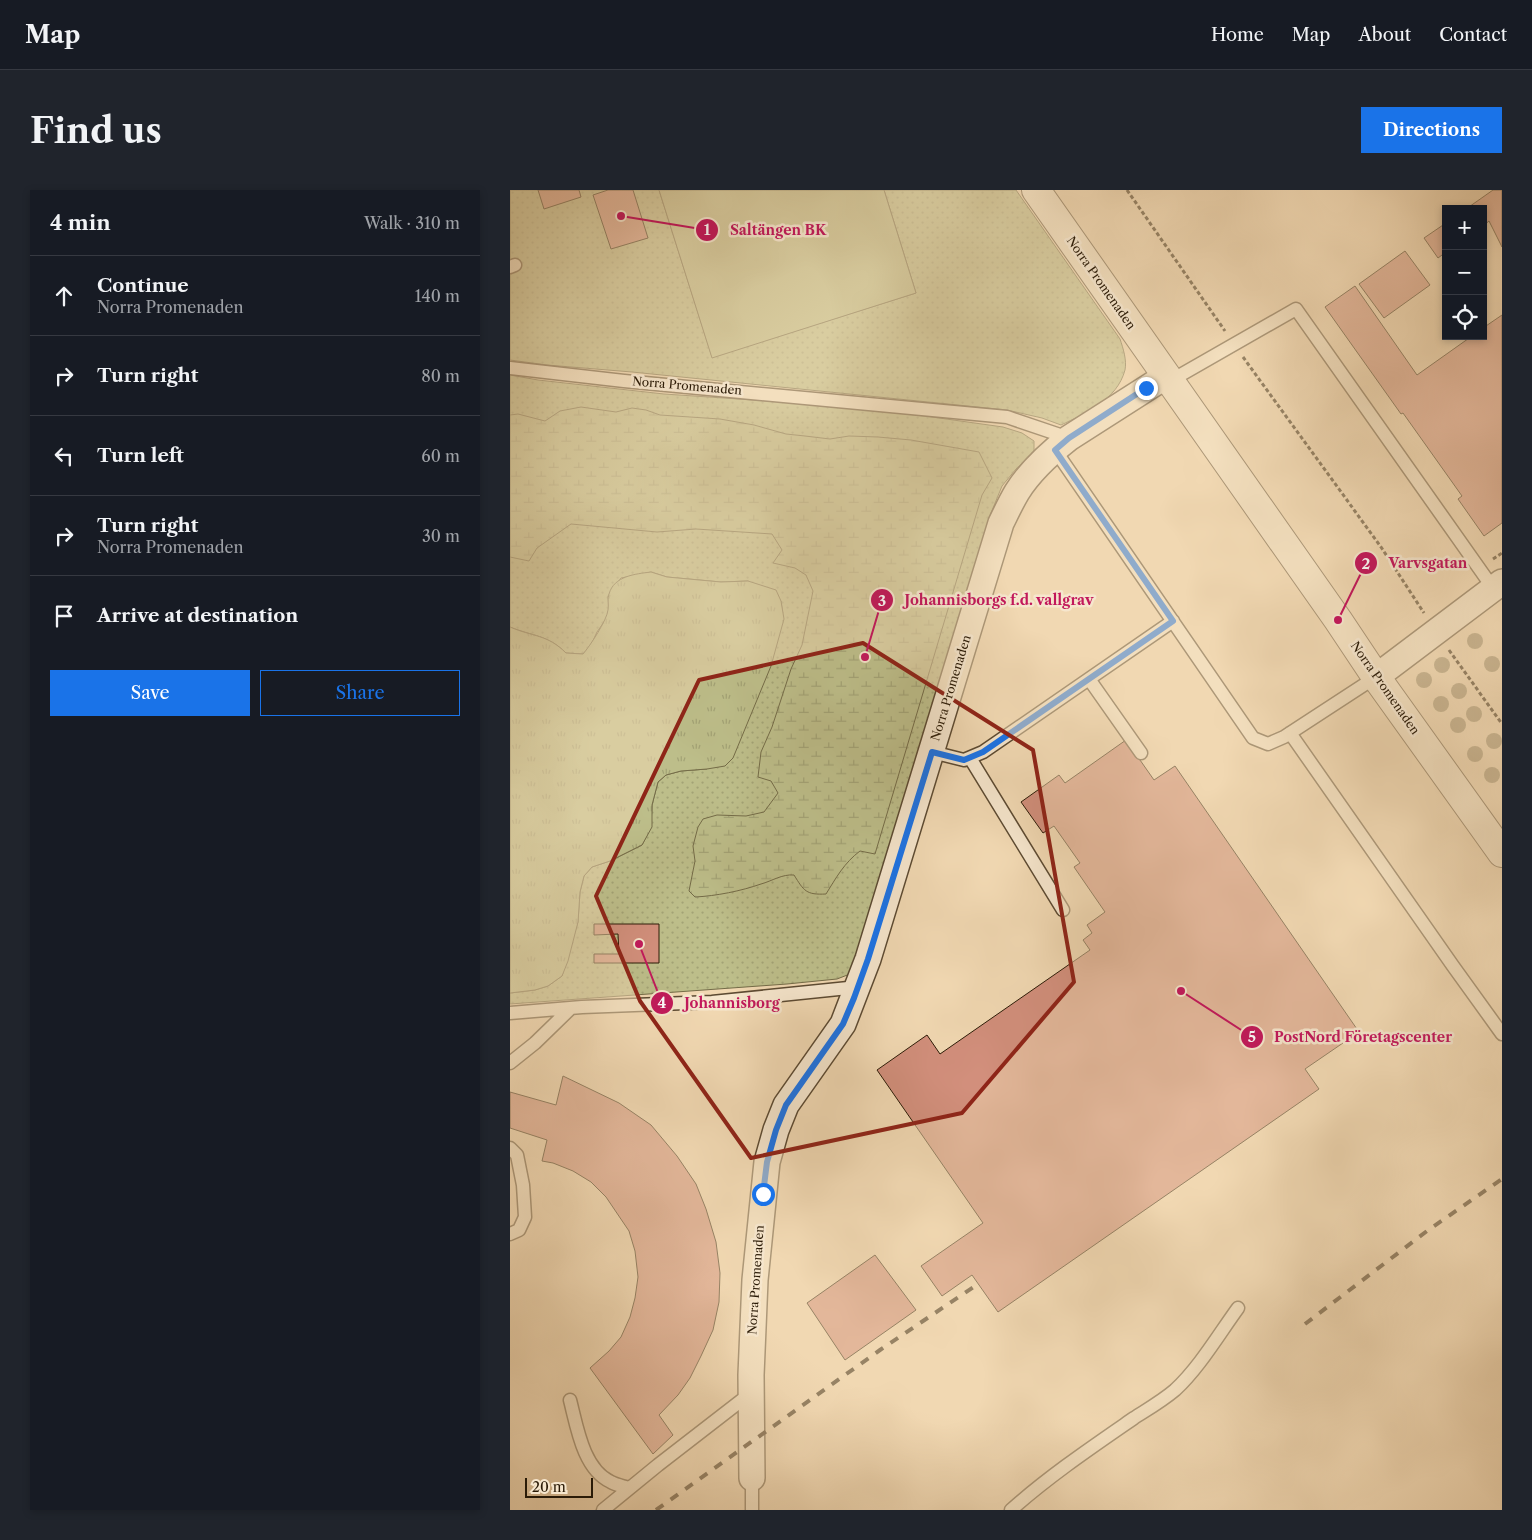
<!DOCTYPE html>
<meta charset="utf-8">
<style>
body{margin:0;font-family:"Libre Caslon Text",serif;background:#20242c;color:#f1f3f6}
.controls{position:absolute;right:15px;top:15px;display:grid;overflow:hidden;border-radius:0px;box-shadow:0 2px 8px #0003}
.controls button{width:45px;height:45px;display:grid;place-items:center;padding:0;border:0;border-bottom:1px solid #363941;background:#171b24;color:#f1f3f6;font:25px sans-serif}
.scale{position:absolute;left:15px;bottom:12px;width:68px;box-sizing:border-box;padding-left:5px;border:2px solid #2b1b07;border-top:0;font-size:14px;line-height:18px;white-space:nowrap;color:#2b1b07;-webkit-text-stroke:4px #f6e6cd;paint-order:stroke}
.stop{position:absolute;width:15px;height:15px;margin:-11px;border:4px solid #1a73e8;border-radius:50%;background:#fff}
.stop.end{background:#1a73e8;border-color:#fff;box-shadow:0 1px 5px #0008}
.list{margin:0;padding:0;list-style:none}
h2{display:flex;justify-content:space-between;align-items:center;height:65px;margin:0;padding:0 20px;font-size:21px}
h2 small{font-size:16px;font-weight:400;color:#9ea1a6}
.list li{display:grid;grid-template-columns:32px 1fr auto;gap:15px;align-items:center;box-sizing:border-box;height:80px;padding:0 20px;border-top:1px solid #363941}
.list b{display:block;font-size:19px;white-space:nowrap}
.list p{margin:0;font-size:16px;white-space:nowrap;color:#9ea1a6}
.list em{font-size:16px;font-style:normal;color:#9ea1a6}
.actions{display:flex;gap:10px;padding:15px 20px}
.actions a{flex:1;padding:11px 0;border:1px solid #1a73e8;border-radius:0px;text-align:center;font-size:18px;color:#1a73e8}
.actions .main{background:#1a73e8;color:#fff}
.icon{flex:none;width:28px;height:28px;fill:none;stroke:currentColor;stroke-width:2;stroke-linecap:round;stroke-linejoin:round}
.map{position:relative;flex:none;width:992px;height:1320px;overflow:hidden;border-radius:0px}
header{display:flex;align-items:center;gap:30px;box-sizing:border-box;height:70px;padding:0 25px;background:#171b24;border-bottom:1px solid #363941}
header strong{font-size:24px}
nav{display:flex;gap:28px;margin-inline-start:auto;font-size:18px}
.intro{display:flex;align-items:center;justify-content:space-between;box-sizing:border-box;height:120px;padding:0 30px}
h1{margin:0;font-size:35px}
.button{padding:12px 22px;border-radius:0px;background:#1a73e8;color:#fff;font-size:18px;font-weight:700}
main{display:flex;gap:30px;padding:0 30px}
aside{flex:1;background:#171b24;border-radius:0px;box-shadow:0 2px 8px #0003}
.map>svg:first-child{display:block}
</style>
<header>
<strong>Map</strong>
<nav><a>Home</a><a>Map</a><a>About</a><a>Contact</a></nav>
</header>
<div class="intro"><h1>Find us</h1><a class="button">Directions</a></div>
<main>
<aside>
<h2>4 min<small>Walk · 310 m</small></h2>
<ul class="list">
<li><svg class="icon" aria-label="ahead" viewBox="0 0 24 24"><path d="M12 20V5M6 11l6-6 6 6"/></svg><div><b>Continue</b><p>Norra Promenaden</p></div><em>140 m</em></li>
<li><svg class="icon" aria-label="right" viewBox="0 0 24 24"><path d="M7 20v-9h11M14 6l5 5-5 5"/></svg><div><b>Turn right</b></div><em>80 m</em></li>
<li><svg class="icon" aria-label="left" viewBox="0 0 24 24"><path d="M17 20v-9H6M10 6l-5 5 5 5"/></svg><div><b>Turn left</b></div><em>60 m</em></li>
<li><svg class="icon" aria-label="right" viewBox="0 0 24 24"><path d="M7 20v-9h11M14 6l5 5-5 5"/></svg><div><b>Turn right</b><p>Norra Promenaden</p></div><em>30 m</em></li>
<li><svg class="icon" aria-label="arrive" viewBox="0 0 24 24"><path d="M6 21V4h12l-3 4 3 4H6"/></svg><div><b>Arrive at destination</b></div></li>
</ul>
<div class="actions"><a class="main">Save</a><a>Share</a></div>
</aside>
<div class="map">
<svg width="992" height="1320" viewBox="0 0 992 1320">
<defs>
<pattern id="grass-dots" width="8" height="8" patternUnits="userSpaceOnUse" patternTransform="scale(1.25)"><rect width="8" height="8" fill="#bdbe8a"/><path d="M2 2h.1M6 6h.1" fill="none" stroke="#a3a376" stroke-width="1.8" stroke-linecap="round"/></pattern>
<pattern id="wetland-marsh" width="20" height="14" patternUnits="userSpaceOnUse" patternTransform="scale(1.25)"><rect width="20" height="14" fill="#bdbe8a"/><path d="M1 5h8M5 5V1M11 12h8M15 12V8" fill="none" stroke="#a3a376"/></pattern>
<pattern id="park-tufts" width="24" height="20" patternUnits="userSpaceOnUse" patternTransform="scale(1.25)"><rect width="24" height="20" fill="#bdbe8a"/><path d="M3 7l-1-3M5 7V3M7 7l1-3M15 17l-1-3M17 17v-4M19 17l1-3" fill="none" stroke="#a3a376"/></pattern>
</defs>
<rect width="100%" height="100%" fill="#f1d8b2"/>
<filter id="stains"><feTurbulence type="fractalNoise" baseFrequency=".004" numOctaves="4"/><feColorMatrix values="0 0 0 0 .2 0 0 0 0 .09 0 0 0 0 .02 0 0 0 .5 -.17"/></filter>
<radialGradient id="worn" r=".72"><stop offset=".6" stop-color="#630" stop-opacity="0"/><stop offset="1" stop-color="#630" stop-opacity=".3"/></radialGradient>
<path fill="url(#grass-dots)" stroke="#746c48" d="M0,0h149l53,167 204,-64 -32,-103h132l104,149c3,9 7,21 5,31 -8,30 -39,43 -64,55l-19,-7 -35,-8 -375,-38 -85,-7 -37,-5z
M0,185l28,5 126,14 149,10 112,12 78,11 19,6 12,8v11l-18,17 -14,17 -11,27 -141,461 -13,5 -50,5 -277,20v-11l25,-3 13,-4 14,-10 16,-54 2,-30 4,-16 8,-9 18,-6 32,-16 9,-18 1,-22 6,-23 8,-7 15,-4 26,-2 75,-160 -1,-8 -33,-20 -27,1 -54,-5 -16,-5 -30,6 -13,18 1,13 -3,10 -9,13 -6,13 -8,9 -17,-1c-18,-18 -34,-17 -56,-26z"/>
<path fill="url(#wetland-marsh)" stroke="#746c48" d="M71,217l35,5 16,-4 14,2 14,5 60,4 34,6 32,9 19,2 25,3 19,-3 29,1 33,3 68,12 13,26 -10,17 -107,359 -15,-3c-16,12 -24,27 -34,43 -20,1 -22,-3 -32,-19 -12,-1 -22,6 -33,9 -20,7 -45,12 -66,13l-6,-6 6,-30 -2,-15 5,-19 5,-8 14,-4 29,1 18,-4 14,-19 -7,-12 -13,-4 3,-25 11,-25 19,-58 11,-24 11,-54 -7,-16 -11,-7 -22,-5 9,-13 -10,-16 -76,-5 -39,3 -86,-8 -34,24 -8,13 -19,-4v-142l8,-1 27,7 15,-10z"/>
<path fill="url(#park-tufts)" stroke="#746c48" d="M141,382l16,5 54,5 27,-1 28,9 5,11 3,18 -13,47 -38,92 -8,8 -18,3 -26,2 -15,4 -8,7 -6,23v22l-10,18 -32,16 -18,6 -8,9 -4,16 -2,30 -10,39 -6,15 -14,10 -13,4 -25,3v-366c23,10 37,7 56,26l17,1c7,-8 24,-34 25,-44 1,-5 -1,-11 1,-16 5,-18 26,-20 42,-22z"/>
<path fill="#bdbe8a" stroke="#746c48" d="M149,0h225l32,103 -204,65z"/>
<path fill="#d28f7c" stroke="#2b1b07" d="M28,0h41l2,7 -37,12z
M98,0h25l15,48 -37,11 -18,-54z
M983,0h9v57l-13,-26 -6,5v-17h-17z
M936,33v29l-8,6 -14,-20z
M895,61l25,34 -46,33 -25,-34z
M845,96l62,89 55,-39h11v-8l19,-13v208l-18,13 -26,-37 4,-3 -59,-83 -2,1 -76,-107z
M616,550l28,40 21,-14 184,266 -54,37 14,20 -321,223 -26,-37 -30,21 -21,-30 62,-43 -106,-153 50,-35 13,19 150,-104 -7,-10 9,-7 -5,-8 18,-13 -31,-45 6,-4 -26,-37 -11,7 -22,-31 38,-27 6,8z
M84,734h65v39h-65v-9h25l-1,-20 -24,1z
M53,886l56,27 32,22 26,31 19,28 10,25 10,33 4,31 -1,29 -6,28 -12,26 -11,22 -12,17 -19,20 14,20 -20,19 -63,-86 19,-17 12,-14 9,-20 5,-19 3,-21 -3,-26 -6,-20 -23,-34 -15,-15 -18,-11 -20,-8 -11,-2 5,-21 -37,-12v-36l46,13z
M365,1065l41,55 -71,50 -38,-57z"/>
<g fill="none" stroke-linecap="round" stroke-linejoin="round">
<defs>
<path id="service" d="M0,77l5,-2
M0,178l114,13 383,36 62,21
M660,191l126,-72 197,279
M545,260l198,288 15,6 16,-7 92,-60
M579,489l52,74
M780,543l163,233 49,68
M422,562l32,8 19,-8 190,-131
M460,568l93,152
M0,823l72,-6 130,-5 146,-15
M0,873l25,-20 36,-35
M0,958l7,7 6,30 2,32 -6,13 -9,4
M60,1210c7,27 13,69 41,82 5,3 12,4 18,6
M93,1320l55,-45 93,-72
M242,1320v-32
M501,1320c38,-34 81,-63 123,-92 14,-9 28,-17 41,-28 24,-22 44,-56 63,-82"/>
<path id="minor" d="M866,487l126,-95
M242,1288l-1,-103 4,-95 12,-118 9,-32 10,-25 57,-81 25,-65 133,-436c5,-10 10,-21 16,-31 13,-21 33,-39 52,-54l97,-62"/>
<path id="tertiary" d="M526,0l302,430 38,57 126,176"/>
</defs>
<use href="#service" stroke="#5c4a32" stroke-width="15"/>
<use href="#minor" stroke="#5c4a32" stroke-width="28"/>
<use href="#tertiary" stroke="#5c4a32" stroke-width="30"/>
<path stroke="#2b1b07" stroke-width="3" stroke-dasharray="4 2.5" stroke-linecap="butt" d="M617,0l98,141
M733,167l138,190 43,66
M983,369l9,-6
M939,460l53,74"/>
<use href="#service" stroke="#f6e6cd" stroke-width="12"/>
<use href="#minor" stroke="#f6e6cd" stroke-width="25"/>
<use href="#tertiary" stroke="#f6e6cd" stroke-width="28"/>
<path stroke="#2b1b07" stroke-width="4" stroke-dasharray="9 9" stroke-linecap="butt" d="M795,1134l122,-93 75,-52
M146,1320l224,-160 98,-66"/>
</g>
<g fill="#9c8b69">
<circle cx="965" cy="451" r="8"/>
<circle cx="982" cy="474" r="8"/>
<circle cx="932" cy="475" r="8"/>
<circle cx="914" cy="490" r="8"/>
<circle cx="949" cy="501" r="8"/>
<circle cx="931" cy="514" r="8"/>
<circle cx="964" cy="524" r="8"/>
<circle cx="948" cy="535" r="8"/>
<circle cx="984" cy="551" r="8"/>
<circle cx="965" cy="564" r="8"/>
<circle cx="982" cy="585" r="8"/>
</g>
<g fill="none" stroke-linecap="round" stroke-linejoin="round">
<path stroke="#1a73e8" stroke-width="6" d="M253,1004l4,-32 9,-32 10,-25 57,-81 11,-26 14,-39 64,-207 32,8 19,-8 190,-131 -118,-171 14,-12 77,-50"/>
</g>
<path d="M0 0H992V1320H0ZM353,453l170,107 41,232 -112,131 -211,45 -111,-157 -44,-105 103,-216z" fill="#f1d8b2" fill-opacity=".55" fill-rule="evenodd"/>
<path fill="none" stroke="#8f2418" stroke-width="4" stroke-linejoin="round" d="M353,453l170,107 41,232 -112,131 -211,45 -111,-157 -44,-105 103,-216z"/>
<g text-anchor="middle" stroke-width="5" stroke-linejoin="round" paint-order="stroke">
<g font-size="12" fill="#2b1b07" stroke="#f6e6cd">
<text transform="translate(591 93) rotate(55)" y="4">Norra Promenaden</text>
<text transform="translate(177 196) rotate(5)" y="4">Norra Promenaden</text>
<text transform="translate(441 498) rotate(-73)" y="4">Norra Promenaden</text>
<text transform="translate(875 498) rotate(55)" y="4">Norra Promenaden</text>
<text transform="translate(246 1090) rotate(-86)" y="4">Norra Promenaden</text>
</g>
</g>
<path fill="none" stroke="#c2185b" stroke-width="2" d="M111 26L197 40M828 430L856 373M355 467L372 410M129 754L152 813M671 801L742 847"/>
<g fill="#c2185b" stroke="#f6e6cd" stroke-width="2">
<circle cx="111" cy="26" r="5"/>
<circle cx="828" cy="430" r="5"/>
<circle cx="355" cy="467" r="5"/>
<circle cx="129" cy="754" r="5"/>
<circle cx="671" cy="801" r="5"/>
<circle cx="197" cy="40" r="12"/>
<circle cx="856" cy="373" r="12"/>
<circle cx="372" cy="410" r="12"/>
<circle cx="152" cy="813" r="12"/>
<circle cx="742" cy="847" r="12"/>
</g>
<g font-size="15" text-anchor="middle" font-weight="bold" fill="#fff">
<text x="197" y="45">1</text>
<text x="856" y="379">2</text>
<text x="372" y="416">3</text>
<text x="152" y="818">4</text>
<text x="742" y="852">5</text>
</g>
<g font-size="14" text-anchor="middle" font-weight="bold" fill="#c2185b" stroke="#f6e6cd" stroke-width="5" stroke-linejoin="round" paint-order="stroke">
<text x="268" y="45">Saltängen BK</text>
<text x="918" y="378">Varvsgatan</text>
<text x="489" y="415">Johannisborgs f.d. vallgrav</text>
<text x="222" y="818">Johannisborg</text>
<text x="853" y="852">PostNord Företagscenter</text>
</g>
<rect width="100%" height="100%" filter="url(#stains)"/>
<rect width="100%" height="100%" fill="url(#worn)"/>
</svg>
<div class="controls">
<button>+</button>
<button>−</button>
<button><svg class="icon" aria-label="locate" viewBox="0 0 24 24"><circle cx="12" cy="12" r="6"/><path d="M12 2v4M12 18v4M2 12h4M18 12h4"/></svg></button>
</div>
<div class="scale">20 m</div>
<div class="stop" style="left:253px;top:1004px"></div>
<div class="stop end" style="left:636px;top:198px"></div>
</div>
</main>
